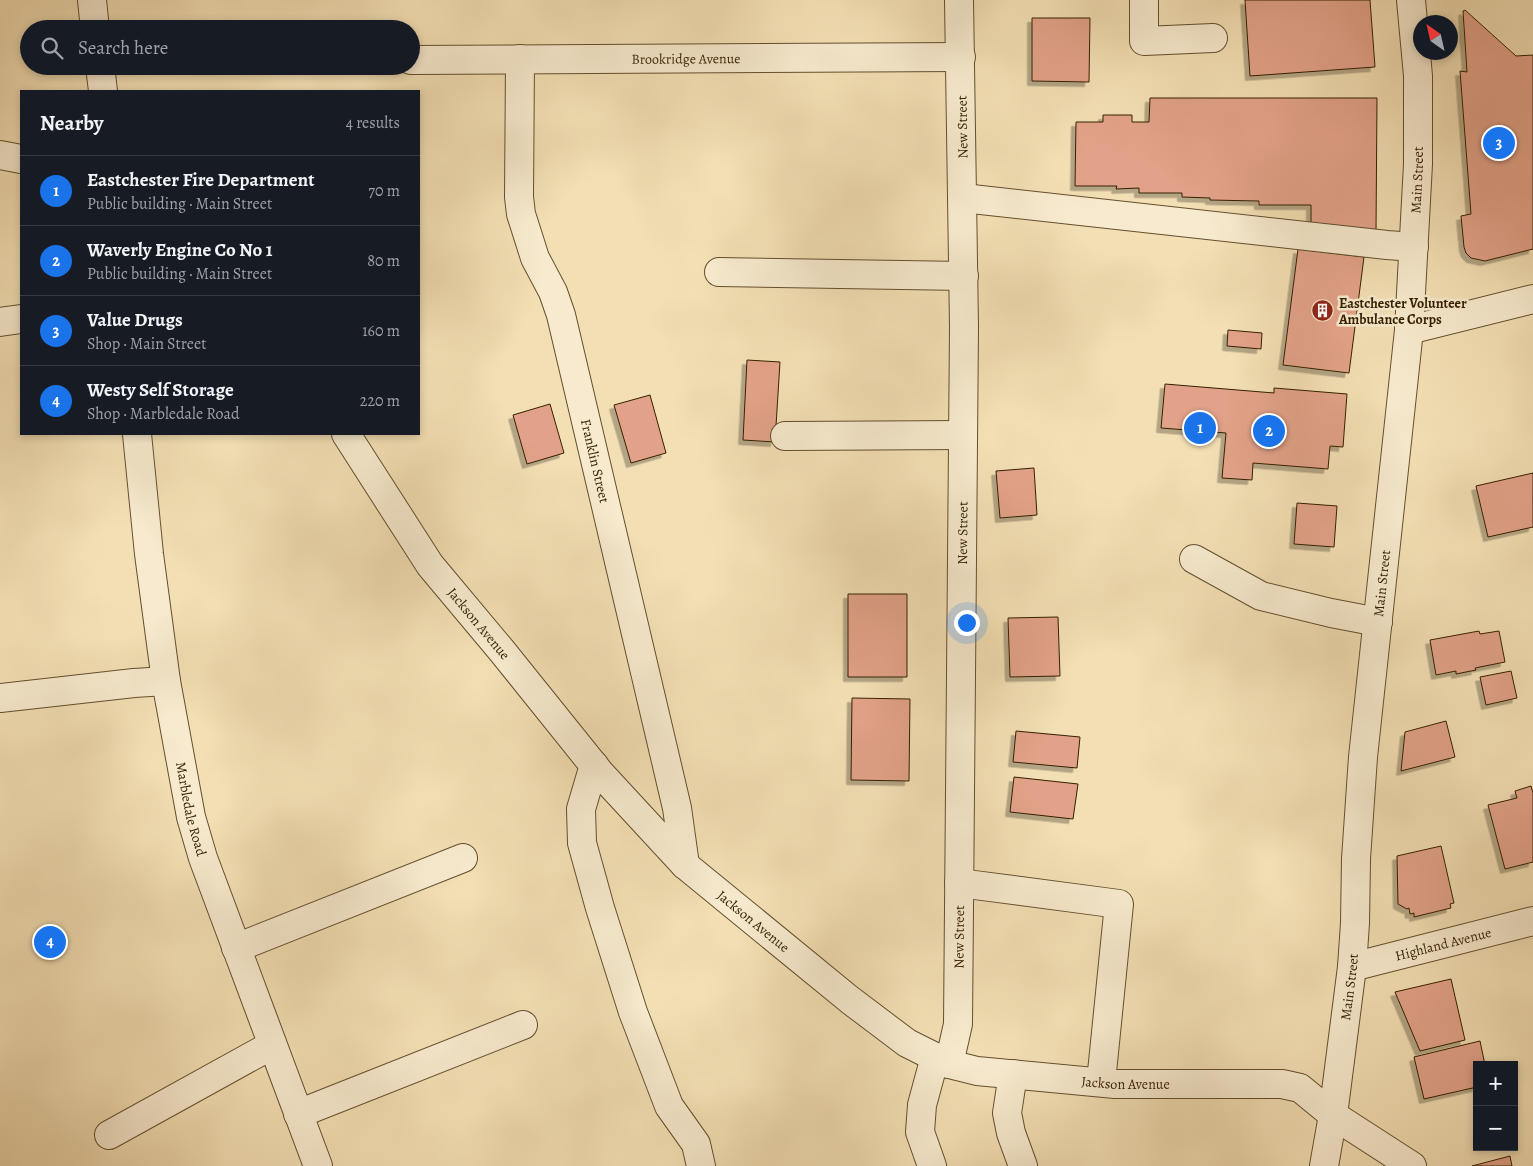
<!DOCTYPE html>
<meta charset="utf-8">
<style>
body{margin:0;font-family:Alegreya,serif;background:#20242c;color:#f1f3f6}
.controls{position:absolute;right:15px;bottom:15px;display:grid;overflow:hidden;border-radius:0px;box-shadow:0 2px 8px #0003}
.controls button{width:45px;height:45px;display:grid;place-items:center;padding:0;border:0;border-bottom:1px solid #363941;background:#171b24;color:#f1f3f6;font:25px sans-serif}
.compass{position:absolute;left:1413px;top:15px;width:45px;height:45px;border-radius:50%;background:#171b24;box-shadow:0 2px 8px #0003;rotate:326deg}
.you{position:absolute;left:966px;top:622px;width:18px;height:18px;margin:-12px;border:4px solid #fff;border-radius:50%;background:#1a73e8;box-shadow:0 0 0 8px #1a73e833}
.badge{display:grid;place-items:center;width:32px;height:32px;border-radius:50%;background:#1a73e8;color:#fff;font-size:16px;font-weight:700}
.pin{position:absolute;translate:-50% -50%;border:2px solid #fff;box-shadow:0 1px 5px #0006}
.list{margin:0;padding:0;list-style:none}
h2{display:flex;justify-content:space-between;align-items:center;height:65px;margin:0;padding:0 20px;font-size:21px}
h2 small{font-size:16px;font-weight:400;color:#9ea1a6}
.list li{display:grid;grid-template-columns:32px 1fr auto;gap:15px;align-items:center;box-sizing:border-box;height:70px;padding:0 20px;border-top:1px solid #363941}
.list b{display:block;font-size:19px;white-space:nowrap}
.list p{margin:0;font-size:16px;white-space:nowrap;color:#9ea1a6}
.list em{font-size:16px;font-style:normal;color:#9ea1a6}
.icon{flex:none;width:28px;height:28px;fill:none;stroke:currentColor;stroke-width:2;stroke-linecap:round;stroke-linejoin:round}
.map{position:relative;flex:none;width:1533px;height:1166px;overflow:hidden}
.search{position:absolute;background:#171b24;box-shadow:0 2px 8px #0003;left:20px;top:20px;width:400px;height:55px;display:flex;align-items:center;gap:12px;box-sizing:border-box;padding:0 18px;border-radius:28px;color:#9ea1a6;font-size:19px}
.panel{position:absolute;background:#171b24;box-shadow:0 2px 8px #0003;left:20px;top:90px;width:400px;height:345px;border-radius:0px}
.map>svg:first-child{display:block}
</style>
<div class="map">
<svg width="1533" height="1166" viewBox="0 0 1533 1166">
<defs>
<filter id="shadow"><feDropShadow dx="-4.5" dy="4.5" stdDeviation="0" flood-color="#0004"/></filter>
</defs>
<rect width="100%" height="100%" fill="#f3dfb4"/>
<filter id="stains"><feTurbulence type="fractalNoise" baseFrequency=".004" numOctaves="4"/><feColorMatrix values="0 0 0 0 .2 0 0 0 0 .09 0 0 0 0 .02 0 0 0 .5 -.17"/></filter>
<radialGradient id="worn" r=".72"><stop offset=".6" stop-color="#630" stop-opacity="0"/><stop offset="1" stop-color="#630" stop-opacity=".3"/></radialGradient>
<path fill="#e2a289" stroke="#341f00" filter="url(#shadow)" d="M1245,0h125l5,67 -125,9z
M1465,10l51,46 17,-1v194l-48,12 -14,-3 -5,-5 -2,-6 -3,-31 10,-2 -11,-143 7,1 -4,-61z
M1032,18h58l-1,64 -57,-1z
M1150,98h227l-1,134 -65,-8v-19h-52v-4l-49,-1v-2l-28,-1v-4h-43v-5l-23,1 1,-3h-42l1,-64h27v-7h29v7h17z
M1298,249l66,8 -15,116 -66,-8z
M1228,330l34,3 -1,16 -34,-3z
M747,360l33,2 -5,80 -32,-2z
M1165,384l109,9v-5l73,6 -4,53 -13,-1 -2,23 -75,-6 -1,17 -30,-2 4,-45 -65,-5z
M650,395l16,58 -35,10 -17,-58z
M550,404l14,49 -37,11 -14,-49z
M1034,468l3,47 -37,3 -4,-47z
M1533,473v54l-45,10 -12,-51z
M1297,503l40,3 -3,41 -40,-3z
M848,594h59v83h-59z
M1058,617l2,59 -50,1 -2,-59z
M1479,631l1,3 19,-3 6,31 -30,6 1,2 -20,4v-3l-20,4 -6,-35z
M1511,671l6,27 -31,7 -6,-28z
M852,698l58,1 -1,82 -58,-1z
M1446,721l9,36 -54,14 4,-39z
M1016,731l64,6 -3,31 -64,-6z
M1014,777l64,7 -5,35 -63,-7z
M1531,786l2,7v69l-28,7 -17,-64 29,-7 -2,-7z
M1441,846l13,57 -4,1 1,4 -37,9v-4l-4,1 -1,-6 -2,1 -9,-5 -1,-48z
M1451,979l14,61 -45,11 -25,-59z
M1480,1041l5,24h-8v22l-53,12 -10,-42z
M1510,1156l2,10h-40z"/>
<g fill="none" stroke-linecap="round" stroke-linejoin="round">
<defs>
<g id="minor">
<path d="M92,0l3,29"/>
<path d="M1144,0v41l69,-3"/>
<path id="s1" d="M520,59l-1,138 2,17 14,44 18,34 8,23 116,493 8,57"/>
<path id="s2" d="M411,60l550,-3"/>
<path d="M100,66l3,25"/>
<path d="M0,155l21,4"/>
<path d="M963,198l424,47 27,2"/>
<path d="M719,272l245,4"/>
<path d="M0,322l21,-3"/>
<path d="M1409,330l124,-31"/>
<path id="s3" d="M137,434l12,120 17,127 25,136 12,41 115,308"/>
<path id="s4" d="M346,434l84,131 72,86 98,122 85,92 165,135 57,43 42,21 28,7 138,13h167l18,4 33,27 79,51"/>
<path d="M785,436l178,-1"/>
<path d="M1194,559l67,37 70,17 47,9"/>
<path d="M0,698l134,-15 32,-2"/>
<path d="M594,765l-13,44 1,34 18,65 33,104 36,94 27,38 5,22"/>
<path d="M959,883l160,21 -18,178"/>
<path d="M236,948l227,-90"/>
<path id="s5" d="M1352,967l181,-46"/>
<path id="s6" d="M949,1064l9,-40 6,-697 -5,-327"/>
<path d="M1013,1074l-6,39 4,20 12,33"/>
<path d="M298,1114l225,-89"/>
<path d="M109,1135l163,-90"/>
<path d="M932,1166l-12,-34 2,-27 13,-48"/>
<path id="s7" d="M1324,1166l9,-51 19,-148 3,-44 1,-64 7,-102 46,-427 9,-166v-88l-7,-76"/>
</g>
</defs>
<use href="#minor" stroke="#644f2d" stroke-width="30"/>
<use href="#minor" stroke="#f7eace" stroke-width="28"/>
</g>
<defs>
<symbol id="building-disc" viewBox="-11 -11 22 22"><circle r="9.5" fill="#8f2418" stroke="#f7eace"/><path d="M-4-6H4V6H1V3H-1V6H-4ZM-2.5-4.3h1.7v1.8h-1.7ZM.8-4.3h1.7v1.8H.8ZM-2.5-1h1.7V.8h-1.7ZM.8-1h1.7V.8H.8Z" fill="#fff"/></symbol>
</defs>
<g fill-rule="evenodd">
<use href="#building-disc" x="1310" y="298" width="25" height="25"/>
</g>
<g text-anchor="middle" stroke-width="5" stroke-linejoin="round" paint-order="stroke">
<g font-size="14" fill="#341f00" stroke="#f7eace">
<text dy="5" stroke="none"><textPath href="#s2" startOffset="275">Brookridge Avenue</textPath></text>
<text transform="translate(962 127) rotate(-91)" y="5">New Street</text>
<text dy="5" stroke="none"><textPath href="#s7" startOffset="991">Main Street</textPath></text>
<text dy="5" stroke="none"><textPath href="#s1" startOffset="414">Franklin Street</textPath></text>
<text dy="5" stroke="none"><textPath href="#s6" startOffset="532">New Street</textPath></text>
<text dy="5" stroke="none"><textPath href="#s7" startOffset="586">Main Street</textPath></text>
<text dy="5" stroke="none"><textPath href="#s4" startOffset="232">Jackson Avenue</textPath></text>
<text dy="5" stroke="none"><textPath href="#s3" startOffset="379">Marbledale Road</textPath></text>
<text dy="5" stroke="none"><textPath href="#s4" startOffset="638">Jackson Avenue</textPath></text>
<text dy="5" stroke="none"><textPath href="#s6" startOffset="128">New Street</textPath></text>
<text dy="5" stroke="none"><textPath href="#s5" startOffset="94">Highland Avenue</textPath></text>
<text dy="5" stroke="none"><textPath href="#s7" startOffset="181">Main Street</textPath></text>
<text dy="5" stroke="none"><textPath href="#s4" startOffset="1059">Jackson Avenue</textPath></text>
</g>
<g font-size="14" font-weight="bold" fill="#341f00" stroke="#f7eace" text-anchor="start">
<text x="1339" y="308">Eastchester Volunteer<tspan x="1339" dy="16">Ambulance Corps</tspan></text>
</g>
</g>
<rect width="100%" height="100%" filter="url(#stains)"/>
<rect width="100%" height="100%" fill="url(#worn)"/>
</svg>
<div class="controls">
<button>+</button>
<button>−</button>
</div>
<svg class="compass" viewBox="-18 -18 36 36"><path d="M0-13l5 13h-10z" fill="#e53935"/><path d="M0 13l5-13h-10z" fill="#9ea1a6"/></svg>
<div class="you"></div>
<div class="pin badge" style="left:1200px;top:428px">1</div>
<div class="pin badge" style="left:1269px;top:431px">2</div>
<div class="pin badge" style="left:1499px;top:143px">3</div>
<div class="pin badge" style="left:50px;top:942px">4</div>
<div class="search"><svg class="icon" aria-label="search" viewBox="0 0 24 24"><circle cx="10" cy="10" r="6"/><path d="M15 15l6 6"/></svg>Search here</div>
<section class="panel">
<h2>Nearby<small>4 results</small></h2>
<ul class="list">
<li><span class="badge">1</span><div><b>Eastchester Fire Department</b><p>Public building · Main Street</p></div><em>70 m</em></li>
<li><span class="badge">2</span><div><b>Waverly Engine Co No 1</b><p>Public building · Main Street</p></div><em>80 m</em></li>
<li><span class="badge">3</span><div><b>Value Drugs</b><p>Shop · Main Street</p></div><em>160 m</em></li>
<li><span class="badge">4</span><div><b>Westy Self Storage</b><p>Shop · Marbledale Road</p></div><em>220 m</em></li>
</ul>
</section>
</div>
